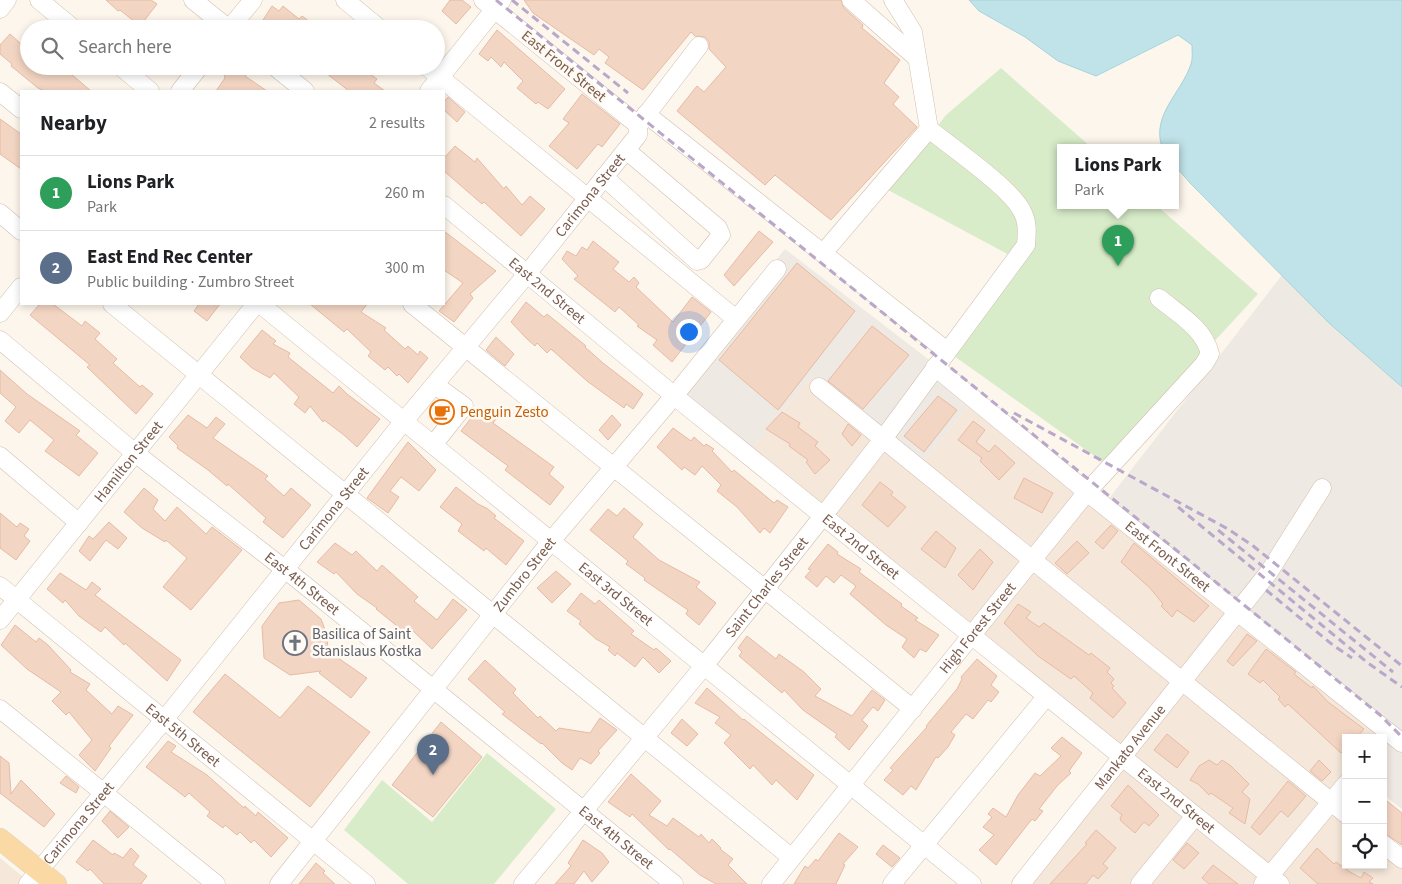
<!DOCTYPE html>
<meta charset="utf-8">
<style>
body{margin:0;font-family:"Source Sans 3",sans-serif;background:#f2f2f2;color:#202124}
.controls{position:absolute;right:15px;bottom:15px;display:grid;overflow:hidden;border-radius:0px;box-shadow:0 2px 8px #0003}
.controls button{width:45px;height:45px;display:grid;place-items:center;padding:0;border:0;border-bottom:1px solid #e0e0e0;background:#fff;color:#202124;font:25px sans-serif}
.you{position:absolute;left:688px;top:331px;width:18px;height:18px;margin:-12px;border:4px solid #fff;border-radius:50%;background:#1a73e8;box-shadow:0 0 0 8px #1a73e833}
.badge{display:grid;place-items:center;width:32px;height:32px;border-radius:50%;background:#e76f51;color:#fff;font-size:16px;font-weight:700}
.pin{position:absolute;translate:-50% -41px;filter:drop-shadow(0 1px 2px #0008)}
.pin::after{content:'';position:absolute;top:26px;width:18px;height:15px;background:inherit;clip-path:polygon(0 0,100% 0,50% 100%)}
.popup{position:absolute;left:1057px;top:144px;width:122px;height:65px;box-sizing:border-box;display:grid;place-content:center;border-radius:0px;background:#fff;filter:drop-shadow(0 1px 4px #0005);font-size:16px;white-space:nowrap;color:#757577}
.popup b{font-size:19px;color:#202124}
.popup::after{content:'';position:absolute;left:50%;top:100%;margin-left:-10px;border:10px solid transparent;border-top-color:#fff}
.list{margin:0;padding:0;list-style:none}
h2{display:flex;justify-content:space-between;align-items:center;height:65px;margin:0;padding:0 20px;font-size:21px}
h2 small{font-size:16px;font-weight:400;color:#757577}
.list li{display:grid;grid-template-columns:32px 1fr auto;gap:15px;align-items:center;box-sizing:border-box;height:75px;padding:0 20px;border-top:1px solid #e0e0e0}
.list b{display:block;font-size:19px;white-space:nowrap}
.list p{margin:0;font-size:16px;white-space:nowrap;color:#757577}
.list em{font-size:16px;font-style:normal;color:#757577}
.icon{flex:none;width:28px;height:28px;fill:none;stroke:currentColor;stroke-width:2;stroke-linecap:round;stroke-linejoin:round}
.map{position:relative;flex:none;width:1402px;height:884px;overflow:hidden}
.search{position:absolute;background:#fff;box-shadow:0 2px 8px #0003;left:20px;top:20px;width:425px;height:55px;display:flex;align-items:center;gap:12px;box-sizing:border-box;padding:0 18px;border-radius:28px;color:#757577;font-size:19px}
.panel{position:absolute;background:#fff;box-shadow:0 2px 8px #0003;left:20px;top:90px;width:425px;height:215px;border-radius:0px}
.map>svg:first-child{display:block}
</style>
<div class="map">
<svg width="1402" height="884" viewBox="0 0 1402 884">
<rect width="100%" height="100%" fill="#fdf6ec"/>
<path fill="#f5e8da" d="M811,377l111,87 54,-68 411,330 -10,12h-31v37l-22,26 22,18v46h37v-17l19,15v21h-374l102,-127 -378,-308z
M0,858l32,26h-32z"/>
<path fill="#efe9e4" d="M785,249l191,147 -54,68 -111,-87 -59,72 -77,-64z
M1282,275l47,48 73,64v422l-19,-15v-46l7,-9 -283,-238z"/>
<path fill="#d8ecc9" d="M1001,68l90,79h-31v58h96l102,89 -155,168 -156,-111 68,-93 -127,-68 58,-75z
M487,753l69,56 -62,75h-86l-64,-54 38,-50 50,42z"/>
<path fill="#bfe3e8" stroke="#a5d3da" d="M969,0h433v387l-73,-64 -138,-139 -15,-17v-20h-14c-11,-32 20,-55 29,-83 2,-5 1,-13 1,-19l-14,-10 -82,41 -38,-15 -33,-24 -46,-26z"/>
<path fill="#f3d5c3" stroke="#e6bba3" d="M106,0h45l6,4 -17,22 -20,-16 -2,1z
M450,0h12l9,7 -15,17 -14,-13z
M524,0h317l3,8 19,17 -1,3 38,32 -16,23 15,14 -6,7 24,23 -86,93 -56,-45 -10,10 -88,-74 20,-25 7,6 22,-25 -17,-18v-7l-4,-5 -10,-1 -4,-4 -48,58 -38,-27 4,-6 -10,-8 -5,6 -61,-42z
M272,6l7,5 4,-5 16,13 3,-3 18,13h-45l-12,-9z
M497,30l68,59 -17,20 -10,-7 -2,2 -19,-16 6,-7 -19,-19 -3,5 -10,-10 -3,4 -9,-7z
M10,34l19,17v15h37l6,6 -1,2 20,17h-47l-6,-3 -27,-22 1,-2 -12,-10v-9z
M225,66h27l-7,10 22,15h-51l9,-13 -2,-8z
M317,66h53l-4,5 11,8 -3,4 11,8h-36z
M582,94l38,30 -18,23 -4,-3 -21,25 -28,-23 20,-23 -6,-4z
M448,97l17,15 -8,10 -13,-12v-8z
M0,119l21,15v35l-21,-15z
M455,146l20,16 2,-4 27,31 2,-3 16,19 8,-9 15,13 -24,27 -37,-34 -2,2 -38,-33v-13z
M444,231l52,40 -26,23 3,4 -19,24 -15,-11 24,-28 -19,-13z
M759,231l14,11 -39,44 -10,-11z
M593,241l26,21 -6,7 16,13 5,-5 5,6 -3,4 37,35 19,-25 19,15 -39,50 -19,-17 4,-5 -20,-14 2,-1 -20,-18 -4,5 -41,-33 4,-3 -16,-17 5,-8 9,5 6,-9 5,3z
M797,263l58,48 -77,99 -59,-50z
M526,302l18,15 3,-3 39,32 -1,1 18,16 40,31 -10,15 -7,-5 -2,4 -37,-27 -36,-32 -4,4 -10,-10 -2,3 -8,-7 -16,-17z
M40,304h13l29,22 3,-5 15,12 -5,6 22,20 -4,4 27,24 2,-2 11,9 -17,20 -49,-47 3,-2 -60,-50z
M199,304h21l-13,17 -13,-10z
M310,304h57l-6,8 25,16 -2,2 21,19 3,-3 10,9 2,-4 8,7 -20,25 -9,-9 -2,2 -9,-9 -3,3 -17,-14 3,-4 -24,-23 -3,3z
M872,326l37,29 -46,54 -35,-28z
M262,330l14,11 -3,3 17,9 -2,4 45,36 6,-7 8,8 33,25 -23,28 -13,-12 -20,-15 -1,2 -13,-16 -5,7 -11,-9 5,-7 -25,-24 -4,5 -18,-10 -12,-11z
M496,337l18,17 -9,12 -19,-16z
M0,370l27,24 53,37 -4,4 22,18 -19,23 -34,-25 9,-11 -24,-20 -11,13 -14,-12 11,-14 -16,-14z
M938,396l19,14 -33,42 -20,-16z
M441,402l8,6 -9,11 -8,-6z
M488,407l11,8 -6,8 61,44 -5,7 15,13 -14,18 -45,-35 3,-4 -47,-35 14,-18 6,3z
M782,412l18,11 -2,4 20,15 -3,4 15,14 -15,14 -9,-12 2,-2 -19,-14 1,-2 -24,-15z
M188,415l19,13 9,-11 9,7 -12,14 55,38 -3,3 19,17 7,-8 20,17 -28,33 -20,-16 3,-4 -38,-34 -1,2 -19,-16 -31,-22 1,-2 -9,-9z
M612,415l9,10 -13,15 -9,-10z
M973,421l12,9 -9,12 13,10 6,-7 20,18 -16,17 -19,-19 2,-3 -24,-18z
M848,424l13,11 -9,11 -10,-12z
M673,428l18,13 3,-4 10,9 2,-2 8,5 -2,2 20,21 2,-2 40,33 3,-3 11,7 -18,26 -6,-5 -4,5 -23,-26 -20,-16 4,-6 -19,-19 -7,9 -11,-8 -2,3 -25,-23z
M408,442l28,28 -17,21 -18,-14 -11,14 9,6 -11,16 -21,-15z
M1024,478l29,15 -11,20 -28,-15z
M880,482l13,10 -2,3 15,12 -18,20 -26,-22z
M456,487l22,17 10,5 8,7 -2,2 30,23 -18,24 -20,-17 -2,3 -26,-20 4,-7 -22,-17z
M144,488l14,12 -5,9 12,12 12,-14 29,27 6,-7 30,23 -51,60 -28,-23 24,-29 -21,-18 -1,2 -23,-14 -18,-16z
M624,508l19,16 -10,13 26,23 41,22 -4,5 20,16 -17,22 -13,-11 2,-4 -44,-30 1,-2 -19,-14 2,-3 -38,-31 18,-21 9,7z
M0,513l17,14 3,-4 9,6 -5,7 6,5 -14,19 -16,-12z
M109,522l18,16 -9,11 -12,-9 -16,21 -11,-10 10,-15 4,3z
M1111,525l7,6 -15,18 -8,-7z
M936,531l20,17 -11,20 -24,-19z
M1077,541l12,12 -22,21 -12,-11z
M335,543l17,12 4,-4 21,20 5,-6 36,32 -4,4 23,19 16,-21 14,11 -35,39 -21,-20 -4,5 -31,-25 1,-1 -20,-14 -21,-22 -2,2 -17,-12z
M1134,543l75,63 -15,16 -17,-12 -5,7 -11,-11 2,-2 -13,-16 -29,-26z
M828,544l10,8 -1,2 24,15 -2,3 43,32 -1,2 17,12 -3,2 24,15 -13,17 -6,-3 -6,9 -12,-11 5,-8 -21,-14 -36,-31 6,-8 -15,-11 -7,8 -8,-7 -9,11 -12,-10 6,-7 -3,-1z
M980,549l13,13 -20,28 -15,-15z
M556,571l15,13 -19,19 -15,-15z
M60,573l26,17 6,-8 9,7 -6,6 86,65 -14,21 -42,-38 -1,2 -19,-18 -4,5 -22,-16 -14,-16 -2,3 -16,-14z
M581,593l14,11 4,-4 35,31 -3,3 23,16 2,-2 15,13 -12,12 -16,-16 -8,10 -18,-14 -2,3 -7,-6 2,-3 -14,-8 -17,-15 2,-3 -14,-10z
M299,600l22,19 6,16 1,16 39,27 -16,20 -32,-25 2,-2 -31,4 -26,-17 -2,-32 17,-23z
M1018,604l13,8 -5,6 13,9 5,-4 45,32 2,-2 19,15 -3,4 7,7 -3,4 3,3 -2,2 14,15 -13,15 -23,-20 3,-5 -19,-17 -3,3 -33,-23 -34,-33z
M15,625l21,17 3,-4 9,7 23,25 -1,2 20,12 -4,6 26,24 6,-8 15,9 -24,31 2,2 -16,23 -16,-16 13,-15 -23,-28 -3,3 -14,-14 9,-9 -34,-23 -26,-24z
M1247,634l10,7 -24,25 -6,-5z
M747,636l29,23 3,-5 25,18 17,17 -6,7 37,20 20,-26 13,10 -7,11 -5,-4 -11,13 6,6 -19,24 -14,-13 2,-3 -34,-24 -19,-20 -2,3 -43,-37 3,-4 -4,-4z
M1266,649l26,20 4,3 -2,2 18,14 1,-2 15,16 36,27 -8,9h-10v10l-5,5 -53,-49 -3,3 -7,-8 2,-2 -17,-17 -3,3 -12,-9z
M977,659l20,17 -6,9 8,7 -8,10 -3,-2 -15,19 -7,-5 -15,18 4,3 -7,12 -10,11 -2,-1 -20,33 -5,-4 -8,9 -19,-15 9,-10 -3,-2 37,-41 -1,-1 31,-37 5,-10 -1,-2z
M485,660l31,29 -3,4 25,25 2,-2 16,15 3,-3 31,5 10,-15 17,12 -19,21 2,2 -9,11 -11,-6 -8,12 -10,-7 -20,-20 -1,1 -39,-30 3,-2 -37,-33z
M225,674l55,44 28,-32 62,46 -60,75 -117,-95z
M707,688l36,32 1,-1 70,56 -17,25 -21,-20 -4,5 -19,-20 -3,4 -26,-26 7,-8 -16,-12 5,-6 -25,-14z
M682,719l16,15 -11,12 -16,-13z
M441,722l41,35 -49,60 -41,-32z
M1167,734l22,18 -12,16 -23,-18z
M1062,737l20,16 -13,18 2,2 -14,13 -18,23 4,2 -8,10 -3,-2 -36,46 -17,-15 15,-15 -11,-8 9,-10 -4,-3 5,-6 13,9 12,-22 17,-22 5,3 21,-20 -10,-8z
M168,741l8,5 -5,6 36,23 37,33 1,-2 11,10 2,-4 30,26 -17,19 -17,-17 -3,3 -11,-11 -3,3 -12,-10 -2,3 -16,-12 3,-4 -21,-19 -4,4 -39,-30z
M0,756l9,7 2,31 10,-14 34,34 -11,13 -44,-34z
M1209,760l8,5 5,-5 9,6 18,18 -7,8 8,7 -5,25 -16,-11 4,-5 -22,-15 -2,2 -11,-11 -8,-4 9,-14z
M1319,760l12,12 -9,9 -12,-10z
M631,774l30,27 -12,14 18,11 6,-8 26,19 2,-3 8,9 3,-4 9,9 -1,1 13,10 -5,6 19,19h-31l-16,-9 -30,-26 -1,1 -37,-36 -2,3 -22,-15z
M66,776l13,11 -3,6 -16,-10z
M1288,781l18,15 -18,21 -7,-6 -21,24 -9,-8z
M1128,785l31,30 -10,11 -5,-4 -9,11 -14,-12 -1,-3 2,-3 -11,-9z
M1383,798l19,15v32l-19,-13z
M110,811l19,16 -11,11 -16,-17z
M1096,830l20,18 -13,16 5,4 -10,11 -5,-4 -7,9h-36l37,-40 -2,-1z
M839,833l19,14 -15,17 2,1 -9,19h-42l11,-18 3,2 8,-9 2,2z
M93,840l20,15 1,-2 9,5 8,-10 8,8 -6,9 14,11 -6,8h-37l-14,-15 -2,2 -12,-9z
M583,840l19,13 7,9 -17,20 -8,-11 -10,13h-19l16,-18 -3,-3z
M1187,843l12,10 -15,16 -11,-9z
M883,845l17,13 -8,9 -16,-13z
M1317,848l17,16 2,-2 14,10 11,6 3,-6 9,6 -4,4 4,2h-55l-18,-16z
M316,863l9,8 -2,2 12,11h-36z
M1213,865l25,19h-29l-7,-6z"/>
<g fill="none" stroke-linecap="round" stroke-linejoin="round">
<defs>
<g id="minor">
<path d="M39,0l35,29"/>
<path d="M193,0l36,29"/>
<path d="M345,0l35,29"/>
<path d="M851,0l66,58"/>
<path d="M0,9l7,-9"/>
<path d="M229,29l24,-29"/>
<path d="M120,66l30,25"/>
<path d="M274,66l31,25"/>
<path d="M426,66l310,253"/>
<path d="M180,91l20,-25"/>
<path d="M429,91l73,-91"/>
<path d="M0,92l21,17"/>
<path d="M646,114l301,237"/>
<path d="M640,123l59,-77"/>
<path d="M604,177l93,84 4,-1 20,-25 -3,-7 -92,-78"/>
<path id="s1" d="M444,205l239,198 597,481"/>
<path d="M0,213l21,18"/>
<path d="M824,252l105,-123"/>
<path d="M112,304l680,554"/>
<path id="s2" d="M260,304l712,580"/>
<path d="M412,304l501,405"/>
<path d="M0,313l21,-26"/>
<path id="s3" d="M0,340l135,113 161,125 378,306"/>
<path id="s4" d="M935,367l152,125 315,251"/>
<path d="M819,387l527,427"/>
<path d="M433,445l31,-39 -29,-21"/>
<path d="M0,456l79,67"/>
<path id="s5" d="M0,586l366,298"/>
<path id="s6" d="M0,620l256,-316"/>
<path d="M0,709l216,175"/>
<path d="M1383,844l19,15"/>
<path id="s7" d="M28,884l136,-164 240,-299 123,-147 111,-139v-10l-155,-125"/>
<path id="s8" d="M279,884l272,-343 123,-145 103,-127"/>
<path id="s9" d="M523,884l181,-218 119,-150 60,-77 143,-194c1,-13 2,-23 -4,-34 -11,-23 -71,-64 -93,-82l-16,-97 -20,-32"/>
<path id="s10" d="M771,884l316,-392 117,-128 6,-10c-6,-26 -32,-40 -51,-56"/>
<path d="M892,884l154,-187"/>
<path id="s11" d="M1021,884l248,-312 53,-84"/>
<path d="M1140,884l55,-68"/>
<path d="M1263,884l83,-100"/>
</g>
<path id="major" d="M0,839l56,45"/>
</defs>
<use href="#minor" stroke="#d1beb0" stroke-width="19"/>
<use href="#major" stroke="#dad1cd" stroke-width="22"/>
<use href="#minor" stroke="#fff" stroke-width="18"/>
<use href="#major" stroke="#fbd9a5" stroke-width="21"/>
<path stroke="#b9a8c9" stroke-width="3" stroke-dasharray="8 5" stroke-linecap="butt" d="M496,0l884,715 22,22
M512,0l116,93
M1014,413l214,116 24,16 150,121
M1178,507l190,156 34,24
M1218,530l175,142
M1266,590l68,56 18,12"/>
</g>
<defs>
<symbol id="cafe-ring" viewBox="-11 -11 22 22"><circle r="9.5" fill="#fffaf3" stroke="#e8710a" stroke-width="1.5"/><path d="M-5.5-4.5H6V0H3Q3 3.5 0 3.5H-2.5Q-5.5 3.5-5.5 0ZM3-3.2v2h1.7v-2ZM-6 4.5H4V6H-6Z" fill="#e8710a"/></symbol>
<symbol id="church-ring" viewBox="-11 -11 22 22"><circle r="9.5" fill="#fffaf3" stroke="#6b7280" stroke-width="1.5"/><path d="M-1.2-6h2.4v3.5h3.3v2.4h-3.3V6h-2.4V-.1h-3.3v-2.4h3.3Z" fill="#6b7280"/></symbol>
</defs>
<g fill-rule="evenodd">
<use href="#cafe-ring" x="428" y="398" width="28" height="28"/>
<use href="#church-ring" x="281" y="629" width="28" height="28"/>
</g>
<g text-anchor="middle" stroke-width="5" stroke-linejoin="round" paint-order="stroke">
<g font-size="15" fill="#7a5c4d" stroke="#fffaf3">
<text transform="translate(564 66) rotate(39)" y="5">East Front Street</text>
<text dy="5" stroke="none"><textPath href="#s7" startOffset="889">Carimona Street</textPath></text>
<text dy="5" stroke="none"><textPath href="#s1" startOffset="134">East 2nd Street</textPath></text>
<text dy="5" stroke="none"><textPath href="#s6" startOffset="204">Hamilton Street</textPath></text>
<text dy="5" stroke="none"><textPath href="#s7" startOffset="484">Carimona Street</textPath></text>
<text dy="5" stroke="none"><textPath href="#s1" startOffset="539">East 2nd Street</textPath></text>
<text dy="5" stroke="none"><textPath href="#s4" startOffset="300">East Front Street</textPath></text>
<text dy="5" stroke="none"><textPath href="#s8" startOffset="395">Zumbro Street</textPath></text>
<text dy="5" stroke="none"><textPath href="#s3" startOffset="388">East 4th Street</textPath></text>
<text dy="5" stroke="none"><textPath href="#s9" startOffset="384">Saint Charles Street</textPath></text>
<text dy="5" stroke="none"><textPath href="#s2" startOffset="459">East 3rd Street</textPath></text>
<text dy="5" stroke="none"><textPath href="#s10" startOffset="329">High Forest Street</textPath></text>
<text dy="5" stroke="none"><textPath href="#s5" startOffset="236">East 5th Street</textPath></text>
<text dy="5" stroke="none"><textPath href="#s11" startOffset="175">Mankato Avenue</textPath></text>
<text dy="5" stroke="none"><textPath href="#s1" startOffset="944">East 2nd Street</textPath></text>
<text dy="5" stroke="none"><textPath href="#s7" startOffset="79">Carimona Street</textPath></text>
<text dy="5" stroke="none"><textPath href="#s3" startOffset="792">East 4th Street</textPath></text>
</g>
<g font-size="15" fill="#c56008" stroke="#fffaf3" text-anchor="start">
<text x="460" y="417">Penguin Zesto</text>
</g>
<g font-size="15" fill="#5b616d" stroke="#fffaf3" text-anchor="start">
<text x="312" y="639">Basilica of Saint<tspan x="312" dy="17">Stanislaus Kostka</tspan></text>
</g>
</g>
</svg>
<div class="controls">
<button>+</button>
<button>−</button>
<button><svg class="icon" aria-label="locate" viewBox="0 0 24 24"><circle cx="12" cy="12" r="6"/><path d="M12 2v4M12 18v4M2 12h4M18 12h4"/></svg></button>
</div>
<div class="you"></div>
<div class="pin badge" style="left:1118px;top:266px;background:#2e9e5b">1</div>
<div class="popup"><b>Lions Park</b>Park</div>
<div class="pin badge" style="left:433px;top:775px;background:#5c6f8a">2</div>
<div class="search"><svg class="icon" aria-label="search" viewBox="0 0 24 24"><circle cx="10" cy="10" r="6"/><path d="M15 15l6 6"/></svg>Search here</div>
<section class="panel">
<h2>Nearby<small>2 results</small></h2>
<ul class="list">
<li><span class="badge" style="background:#2e9e5b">1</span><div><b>Lions Park</b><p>Park</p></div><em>260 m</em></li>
<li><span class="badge" style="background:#5c6f8a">2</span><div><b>East End Rec Center</b><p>Public building · Zumbro Street</p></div><em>300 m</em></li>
</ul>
</section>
</div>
